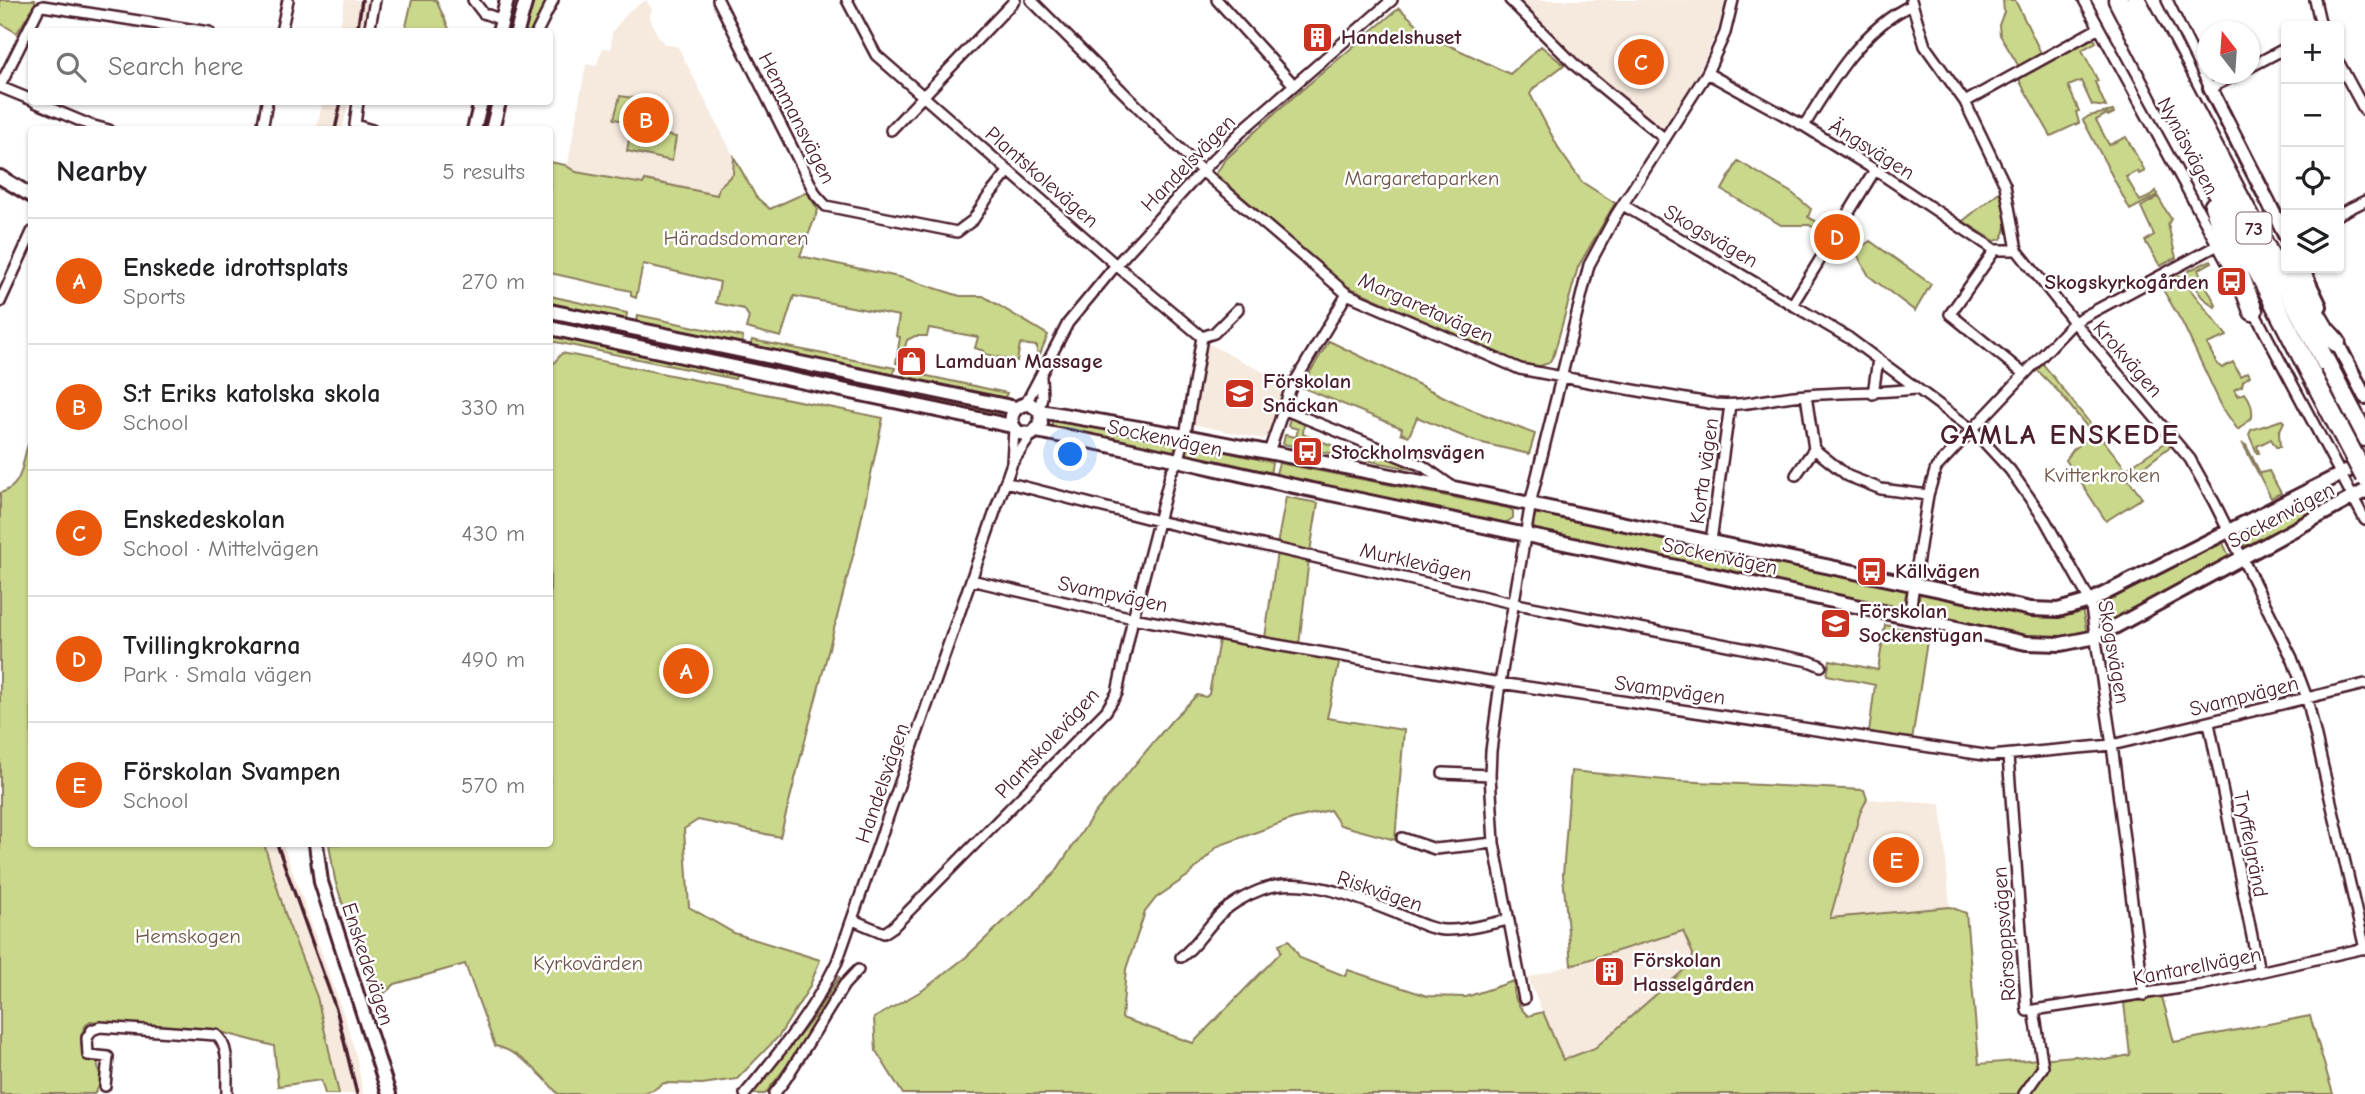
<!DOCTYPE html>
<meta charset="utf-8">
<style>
body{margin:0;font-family:"Comic Neue",sans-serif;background:#f2f2f2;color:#202124}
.controls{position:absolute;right:21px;top:21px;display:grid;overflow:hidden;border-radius:7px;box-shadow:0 2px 5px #0004}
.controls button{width:63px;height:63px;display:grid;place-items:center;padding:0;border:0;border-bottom:2px solid #e0e0e0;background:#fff;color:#202124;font:35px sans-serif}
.compass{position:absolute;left:2197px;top:21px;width:63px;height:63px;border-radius:50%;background:#fff;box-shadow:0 2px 5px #0004;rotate:343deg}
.you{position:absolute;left:1071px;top:455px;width:24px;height:24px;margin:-18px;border:5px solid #fff;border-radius:50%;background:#1a73e8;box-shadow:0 0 0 10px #1a73e833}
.badge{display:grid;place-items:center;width:46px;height:46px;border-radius:50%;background:#ea580c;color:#fff;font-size:23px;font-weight:700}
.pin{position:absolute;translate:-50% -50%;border:4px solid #fff;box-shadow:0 2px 7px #0006}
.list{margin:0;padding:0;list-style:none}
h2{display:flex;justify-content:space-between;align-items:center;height:91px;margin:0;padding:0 28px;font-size:30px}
h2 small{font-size:23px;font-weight:400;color:#757577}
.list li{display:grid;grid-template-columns:46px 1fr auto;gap:21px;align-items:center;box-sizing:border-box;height:126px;padding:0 28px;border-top:2px solid #e0e0e0}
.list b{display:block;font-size:26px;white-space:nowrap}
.list p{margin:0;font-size:23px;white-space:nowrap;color:#757577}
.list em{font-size:23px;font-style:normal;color:#757577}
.icon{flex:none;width:38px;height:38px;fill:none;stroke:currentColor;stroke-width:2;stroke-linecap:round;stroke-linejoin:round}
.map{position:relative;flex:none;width:2365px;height:1094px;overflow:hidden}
.search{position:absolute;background:#fff;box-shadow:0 2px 5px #0004;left:28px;top:28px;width:525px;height:77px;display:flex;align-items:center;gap:18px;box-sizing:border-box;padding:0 24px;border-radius:7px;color:#757577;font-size:26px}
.panel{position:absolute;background:#fff;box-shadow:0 2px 5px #0004;left:28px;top:126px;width:525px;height:721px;border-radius:7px}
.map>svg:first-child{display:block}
</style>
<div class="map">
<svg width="2365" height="1094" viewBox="0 0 2365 1094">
<rect width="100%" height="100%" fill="#fff"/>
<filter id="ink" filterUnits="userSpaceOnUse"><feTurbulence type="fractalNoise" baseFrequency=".0143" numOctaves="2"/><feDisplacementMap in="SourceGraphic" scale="14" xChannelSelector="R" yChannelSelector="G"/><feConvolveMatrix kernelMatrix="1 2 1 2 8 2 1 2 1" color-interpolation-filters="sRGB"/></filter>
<g filter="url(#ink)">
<path fill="#f6e9de" d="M345,0h25l-5,31 -26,1z
M646,0l6,10 -3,6 9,20 6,8 14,3 56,110 -1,17 -14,13 -1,8 -73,-15 -2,4 -67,-12 -11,-7 3,-2 18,-99 10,2 7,-18 8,1 1,-17 17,-21z
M1516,0h209l-5,23 -22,52 -34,51 -4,2 -98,-79z
M323,102h26l-7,27h-26z
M1207,343l80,41 -18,50 -6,5 -71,-15z
M1867,799l74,5 9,103 -120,12 30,-107z
M264,844h19l63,177 11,38 6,35h-24l-22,-97 -29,-74z
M1684,931l9,23 -1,9 -97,85 -32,13 -35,-83z"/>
<path fill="#cad88b" stroke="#8a7c5b" stroke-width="2" d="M0,0h35v4l-18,29 -17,-10z
M412,0h24l14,31h-45z
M533,0h12l2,4 -15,27 -8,1z
M2003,0h12l26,53 8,9 41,-23 5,1 1,2 -14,8 16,31 -3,1 11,25 -14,-2 -11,-24 -13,5 11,25 -3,1 3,11 -28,13 -31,-54 -2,-17 -18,-30 -1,-10 5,-13z
M1399,8l32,29 79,37 31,-28 23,19 -30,23 -4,6 30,57 22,31 33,21 -37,64 -24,87 -5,9 -9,3 -21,-2 -177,-80 -126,-110 8,-13 54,-51z
M620,96l14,2 -5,24 -15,-3z
M2113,111l1,2 -6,3 -1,-2 -11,6 13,25 17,-8 19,34 -6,3 -2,-3 -11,6 14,24 11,-5 5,-5 2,4 -28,15 -47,-90 6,-4z
M631,128l45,9 -4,24 -45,-10z
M734,157l22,40 14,12 37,-17 11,18 -18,46 103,22 57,18h23l65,39 -11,26v-15l-17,-2 -3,17 -32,-7 -1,-3 -9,-3 3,-11 -49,-9 -2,8h-12l-8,4 -7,24 -4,-1 4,-26 -4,-1 3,-20 -105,-20 -13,41 -35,-9 3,-11 -5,-8 -28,-6 4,-21 -77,-18 -7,34 -5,-2v-5l-81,-18v-111l15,3 11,7 67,12 2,-4 72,15 2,-8 14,-13z
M1738,161l54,32 19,16 -3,8 31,17 21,14 10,-7 61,43 -16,27 -46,-35 -14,-25 -46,-26h-28l-59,-35z
M1999,192c7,12 11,36 2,47l-6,2 -32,-20z
M2158,197l13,22 -3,5 8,34 -16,8 -15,-25 9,-6 -13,-28z
M2211,260l1,2 -14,8 18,35 -1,2 -13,-10 -15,-22 1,-4z
M2178,274l49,62 -20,8 10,20 5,4 11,-6 7,14 8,-4 2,4 -7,5 -1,5 -7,3 3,7 7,-3c6,8 8,15 7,24l-14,13 -16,-23 -39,-83 -24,-41z
M550,296l77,17 -1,7 -76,-16z
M550,315l190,40 -2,9 -188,-40z
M638,315l105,22 -1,10 -26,-8 -79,-17z
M550,335l167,35 14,-2 7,2 -3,9 -185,-38z
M752,340l143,28 -2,8 -124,-26h-20z
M1329,341l138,67 68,26 -6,20 -55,-13 -57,-24 -8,19 -8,-3 1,-5 -101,-41z
M562,353l321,65 -27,126 -76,293 -82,-17 -14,9 5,78 45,26 86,27 -11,28 -30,48 -42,43 -35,5 -38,-1 -11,7 -14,4h-81c-17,-20 -37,-42 -63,-48l-30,-82 -70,20 -21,18 -39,-122 -6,-36h221v-476z
M748,358l251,52 -1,8 -252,-52z
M2043,364l83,105 42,-28 4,4 -44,34 14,19 -36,23 -40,-61 7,-10 20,-16 -35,-43 -21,-21z
M904,371l103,22 -4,9 -100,-24z
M1053,417l123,24 -2,12 -123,-24z
M1290,418l14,5 -1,11 61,24 5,-8 48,20 -134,-26 2,-9 11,2 2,-8 -10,-3z
M2282,420l2,2 -5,10 1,15h-4l-5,-8 -14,7 2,7h-2l-8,-18 2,-5z
M31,438l1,406h232l24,79 29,74 22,97h-14l-4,-14 -43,6 -4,-40 -57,-15 -127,-10c-12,11 -10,21 -6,36l13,3 2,12 4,9 -9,13h-94v-601c27,-7 20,-36 31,-55z
M1188,444l84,18 -2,13 -85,-18z
M2243,444l3,1 14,28 9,-2 12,22 -10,5z
M1279,463l229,45 5,3v7l-8,5 -230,-46z
M2324,488l7,13 -81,45 -8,-1 -4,-9 2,-5z
M1286,497l32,6 -8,49 -33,-7z
M1537,510l370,78 -4,23 -369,-81 -1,-8z
M2222,541l8,17 -128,68 -4,-2 -4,-20 114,-58z
M1277,551l32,7 -10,87 -34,-7z
M1920,592l115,23 24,1 23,-7 5,24c-49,16 -119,-8 -170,-19z
M1885,625l43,9 -16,107 -43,-8 6,-48 -48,-10 3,-15 48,10z
M1219,640l121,19 -13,59 77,12 -9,110 -55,-15 -10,-15 -38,9 -74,27 -29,29 -33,23 -11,14 -19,57 -4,49 71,25 88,-91 -2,-8 10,-4 11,18 45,18 3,-6 79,26 39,1 48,-16c-1,16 2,23 14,35l15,-4 20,48 32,-12 97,-85 1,-9 -10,-23 -112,34 -8,-90 8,-104 105,10 188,9 3,9 -7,14 -30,105 120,-11 16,6 13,151 96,-8 31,4 24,-5 -6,-52 38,-6 12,45 136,-26 23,78h-1430l-27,-43 -2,-33 49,-28 43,-33 88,-83 39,-59 79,-95 25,-25 9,2 3,-3z
M839,977l3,2 -53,84 -24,31h-12l58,-73z"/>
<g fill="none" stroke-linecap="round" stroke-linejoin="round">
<defs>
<path id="street" d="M473,0l10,13 19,7
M718,0l98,195 10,11 131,26 16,-12 15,-23 21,-26
M847,0l29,55 240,210 86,72 -17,99 -6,23 -8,13 -38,146 -16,75 -11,18 -213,216 -9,6 -31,-13
M1031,0l171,171 145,123 173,75 90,17 105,18c31,3 61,-8 92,-9 37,-3 72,-2 109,-6
M1217,0l76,84
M1510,0l67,67 88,72
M1911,0l14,46 40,56 40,83 12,65 57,72 116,137 24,43 78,156 15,40 58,251
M2084,0l146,268
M2167,0l43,88 28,-14
M2315,0l6,26
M281,32l7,-32
M369,32l6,-32
M537,32l16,-32
M2339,63l26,48
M2250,67l36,-19
M1707,73l97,53 71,44 120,80h22
M0,86l39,-78 4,-2 166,26
M0,87l32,13
M35,102l55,23 19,5
M358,102l-3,23 17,5
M1965,102l134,-74
M1804,126c26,-43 60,-100 108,-121
M262,130l5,-28
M891,130l124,-130
M1623,205l226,133 124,92 37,40 35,50 45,81 22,144 32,250
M2339,214l26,-13
M1995,250l-45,64 74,60
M0,302l32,-70
M1792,305l83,-135
M2252,308l113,212
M1202,337l12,-4 24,-24
M1873,394l5,-35
M1806,395l8,54 34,27 33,13 47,6
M1026,403l42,-80 48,-58 86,-94 44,-44 146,-127
M1039,409l3,-12 -1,-20
M1283,409l140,57 27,19
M1269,452l21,-62 57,-96
M1012,463l2,-34
M1796,475l18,-26
M1005,482l153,39 354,82 297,58 12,5
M1711,541l19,-136
M971,580l162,38 138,26 229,39 491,73 121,-11 253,-61
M1909,617l19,-122 8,-27 138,-146 142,-76
M2209,723l50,248
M2008,756l19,255 174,-26 164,-37
M1443,773l47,2
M1402,838l33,11 59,-6
M1181,957c13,-9 22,-24 33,-36 11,-14 32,-26 49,-32 42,-15 97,10 135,25 14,6 30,15 46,16 21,1 43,-6 64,-10
M1524,999l-30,-156 -4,-68 1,-24 9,-68 32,-187 57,-231 27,-50 91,-142 18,-40 8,-33
M105,1086l3,-29 -20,-2 -1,-17 5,-8 8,-3 116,8c15,11 10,42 11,59
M745,1094c35,-42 68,-83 92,-132l175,-499 20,-29
M774,1094l11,-14 59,-95 14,-15
M2024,1094l19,-27 -9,-57"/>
<path id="secondary" d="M499,32l8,-32
M517,32l9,-32
M2210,88l76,149
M474,130l7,-28
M492,130l7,-28
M0,177l32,19
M2302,268l18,38
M550,311l466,97
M550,328l462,98
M2333,335l32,62
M1040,411l1,13 -9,10 -13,-1c-14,-12 -7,-29 11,-29l10,7 145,25 273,53 573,120 27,1 32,-9 275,-139
M1036,431c98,17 194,42 291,62 233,49 467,98 699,150l35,1 35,-7 269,-146
M316,844l5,38 68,212"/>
<path id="highway" d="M2118,0l193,374
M2136,0l229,437
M2214,206l39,105
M2289,268l36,62 11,12"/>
</defs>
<use href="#street" stroke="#4a1f2b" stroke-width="14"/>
<use href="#secondary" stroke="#4a1f2b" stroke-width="18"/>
<use href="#highway" stroke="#4a1f2b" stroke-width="23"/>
<use href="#street" stroke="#fff" stroke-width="9"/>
<use href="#secondary" stroke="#fff" stroke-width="12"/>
<use href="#highway" stroke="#fff" stroke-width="18"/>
<path stroke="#4a1f2b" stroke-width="3.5" d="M357,32l5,-32
M335,130l6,-28
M277,844l60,168 20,82"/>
<defs>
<path id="highway-bridge" d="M2311,374l54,103"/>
</defs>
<use href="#highway-bridge" stroke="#4a1f2b" stroke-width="23" stroke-linecap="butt"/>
<use href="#highway-bridge" stroke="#fff" stroke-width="18"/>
</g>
</g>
<defs>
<symbol id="building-square" viewBox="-11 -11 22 22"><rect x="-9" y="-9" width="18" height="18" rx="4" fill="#c8321e" stroke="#fff"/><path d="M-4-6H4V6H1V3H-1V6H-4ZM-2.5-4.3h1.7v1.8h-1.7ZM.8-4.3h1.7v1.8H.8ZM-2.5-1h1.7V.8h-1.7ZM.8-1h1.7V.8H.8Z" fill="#fff"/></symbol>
<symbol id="bus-square" viewBox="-11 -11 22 22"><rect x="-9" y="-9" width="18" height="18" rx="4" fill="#c8321e" stroke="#fff"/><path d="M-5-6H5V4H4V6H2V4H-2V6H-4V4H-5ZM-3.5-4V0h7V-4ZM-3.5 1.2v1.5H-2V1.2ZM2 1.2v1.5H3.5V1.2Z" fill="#fff"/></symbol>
<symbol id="shop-square" viewBox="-11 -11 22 22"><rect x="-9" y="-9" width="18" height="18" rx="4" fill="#c8321e" stroke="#fff"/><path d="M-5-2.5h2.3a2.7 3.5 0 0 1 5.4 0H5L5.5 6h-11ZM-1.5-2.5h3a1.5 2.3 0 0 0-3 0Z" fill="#fff"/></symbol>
<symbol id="school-square" viewBox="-11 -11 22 22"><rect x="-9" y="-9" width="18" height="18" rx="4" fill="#c8321e" stroke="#fff"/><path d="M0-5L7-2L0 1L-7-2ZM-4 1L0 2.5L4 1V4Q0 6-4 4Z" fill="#fff"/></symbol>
</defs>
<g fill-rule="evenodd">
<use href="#building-square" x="1300" y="20" width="35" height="35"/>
<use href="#bus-square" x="2214" y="264" width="35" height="35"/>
<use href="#shop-square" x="894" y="344" width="35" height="35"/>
<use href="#school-square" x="1222" y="376" width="35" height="35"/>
<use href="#bus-square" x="1290" y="434" width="35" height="35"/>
<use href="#bus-square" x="1854" y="554" width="35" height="35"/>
<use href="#school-square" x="1818" y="606" width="35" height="35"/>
<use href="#building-square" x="1592" y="954" width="35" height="35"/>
</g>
<g text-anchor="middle" stroke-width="5" stroke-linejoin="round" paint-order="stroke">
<rect fill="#fff" stroke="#80626b" stroke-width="2" x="2236.5" y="212.5" width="35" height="31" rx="5"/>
<g font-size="19" font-weight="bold" fill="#4a1f2b">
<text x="2254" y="235">73</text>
</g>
<g font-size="21" font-weight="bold" fill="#4a1f2b" stroke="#fff" text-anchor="start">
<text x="1341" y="44">Handelshuset</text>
<text x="2209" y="289" text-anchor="end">Skogskyrkogården</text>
<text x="935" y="368">Lamduan Massage</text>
<text x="1263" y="388">Förskolan<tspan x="1263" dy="24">Snäckan</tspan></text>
<text x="1331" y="459">Stockholmsvägen</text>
<text x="1895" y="578">Källvägen</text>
<text x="1859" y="618">Förskolan<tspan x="1859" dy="24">Sockenstugan</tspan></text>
<text x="1633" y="967">Förskolan<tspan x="1633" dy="24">Hasselgården</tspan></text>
</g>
<g font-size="21" fill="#4a1f2b" stroke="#fff">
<text transform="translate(797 118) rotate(63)" y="7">Hemmansvägen</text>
<text transform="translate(2188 146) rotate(62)" y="7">Nynäsvägen</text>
<text transform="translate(1872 149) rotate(32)" y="7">Ängsvägen</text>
<text transform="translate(1188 163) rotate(-46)" y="7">Handelsvägen</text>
<text transform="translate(1042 177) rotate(41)" y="7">Plantskolevägen</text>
<text transform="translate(1711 236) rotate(30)" y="7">Skogsvägen</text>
<text transform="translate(1426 308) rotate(24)" y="7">Margaretavägen</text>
<text transform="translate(2128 359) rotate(49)" y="7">Krokvägen</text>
<text transform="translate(1165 438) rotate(12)" y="7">Sockenvägen</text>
<text transform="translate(1704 471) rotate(-82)" y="7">Korta vägen</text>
<text transform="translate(2281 515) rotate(-28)" y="7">Sockenvägen</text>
<text transform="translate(1720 556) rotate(12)" y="7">Sockenvägen</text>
<text transform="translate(1416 562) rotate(13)" y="7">Murklevägen</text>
<text transform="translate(1113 594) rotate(12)" y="7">Svampvägen</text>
<text transform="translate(2114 652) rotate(80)" y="7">Skogsvägen</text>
<text transform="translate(1670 690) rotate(8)" y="7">Svampvägen</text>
<text transform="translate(2244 696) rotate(-14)" y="7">Svampvägen</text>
<text transform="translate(1047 743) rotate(-47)" y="7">Plantskolevägen</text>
<text transform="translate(882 783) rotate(-71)" y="7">Handelsvägen</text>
<text transform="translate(2251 844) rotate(79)" y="7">Tryffelgränd</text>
<text transform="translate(1380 891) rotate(19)" y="7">Riskvägen</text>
<text transform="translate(2004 934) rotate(-94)" y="7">Rörsoppsvägen</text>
<text transform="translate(368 964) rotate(72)" y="7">Enskedevägen</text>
<text transform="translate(2197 966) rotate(-11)" y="7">Kantarellvägen</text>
</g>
<g font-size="21" fill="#705648" stroke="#fff">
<text x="1422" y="185">Margaretaparken</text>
<text x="736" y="245">Häradsdomaren</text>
<text x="2102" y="482">Kvitterkroken</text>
<text x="188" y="943">Hemskogen</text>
<text x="588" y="970">Kyrkovärden</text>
</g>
<g font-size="28" font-weight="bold" letter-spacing="2" fill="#4a1f2b" stroke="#fff">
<text x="2060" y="444">GAMLA ENSKEDE</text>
</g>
</g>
</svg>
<div class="controls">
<button>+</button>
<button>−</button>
<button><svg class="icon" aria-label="locate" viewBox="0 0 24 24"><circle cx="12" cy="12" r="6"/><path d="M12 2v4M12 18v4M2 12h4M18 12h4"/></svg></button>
<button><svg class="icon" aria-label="layers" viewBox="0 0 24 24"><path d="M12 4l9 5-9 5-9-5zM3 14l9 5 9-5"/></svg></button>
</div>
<svg class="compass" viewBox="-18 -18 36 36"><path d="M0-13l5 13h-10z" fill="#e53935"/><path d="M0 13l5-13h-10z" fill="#757577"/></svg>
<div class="you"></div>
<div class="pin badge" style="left:686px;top:671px">A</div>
<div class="pin badge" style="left:646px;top:120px">B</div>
<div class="pin badge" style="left:1641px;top:62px">C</div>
<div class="pin badge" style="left:1837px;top:237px">D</div>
<div class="pin badge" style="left:1896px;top:860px">E</div>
<div class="search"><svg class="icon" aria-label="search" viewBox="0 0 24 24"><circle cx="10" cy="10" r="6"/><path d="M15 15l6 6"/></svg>Search here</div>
<section class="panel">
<h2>Nearby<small>5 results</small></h2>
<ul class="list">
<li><span class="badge">A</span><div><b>Enskede idrottsplats</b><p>Sports</p></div><em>270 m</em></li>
<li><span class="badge">B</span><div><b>S:t Eriks katolska skola</b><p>School</p></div><em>330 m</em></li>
<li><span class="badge">C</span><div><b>Enskedeskolan</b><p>School · Mittelvägen</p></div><em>430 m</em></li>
<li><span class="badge">D</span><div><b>Tvillingkrokarna</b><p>Park · Smala vägen</p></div><em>490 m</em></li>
<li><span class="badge">E</span><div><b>Förskolan Svampen</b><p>School</p></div><em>570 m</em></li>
</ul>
</section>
</div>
